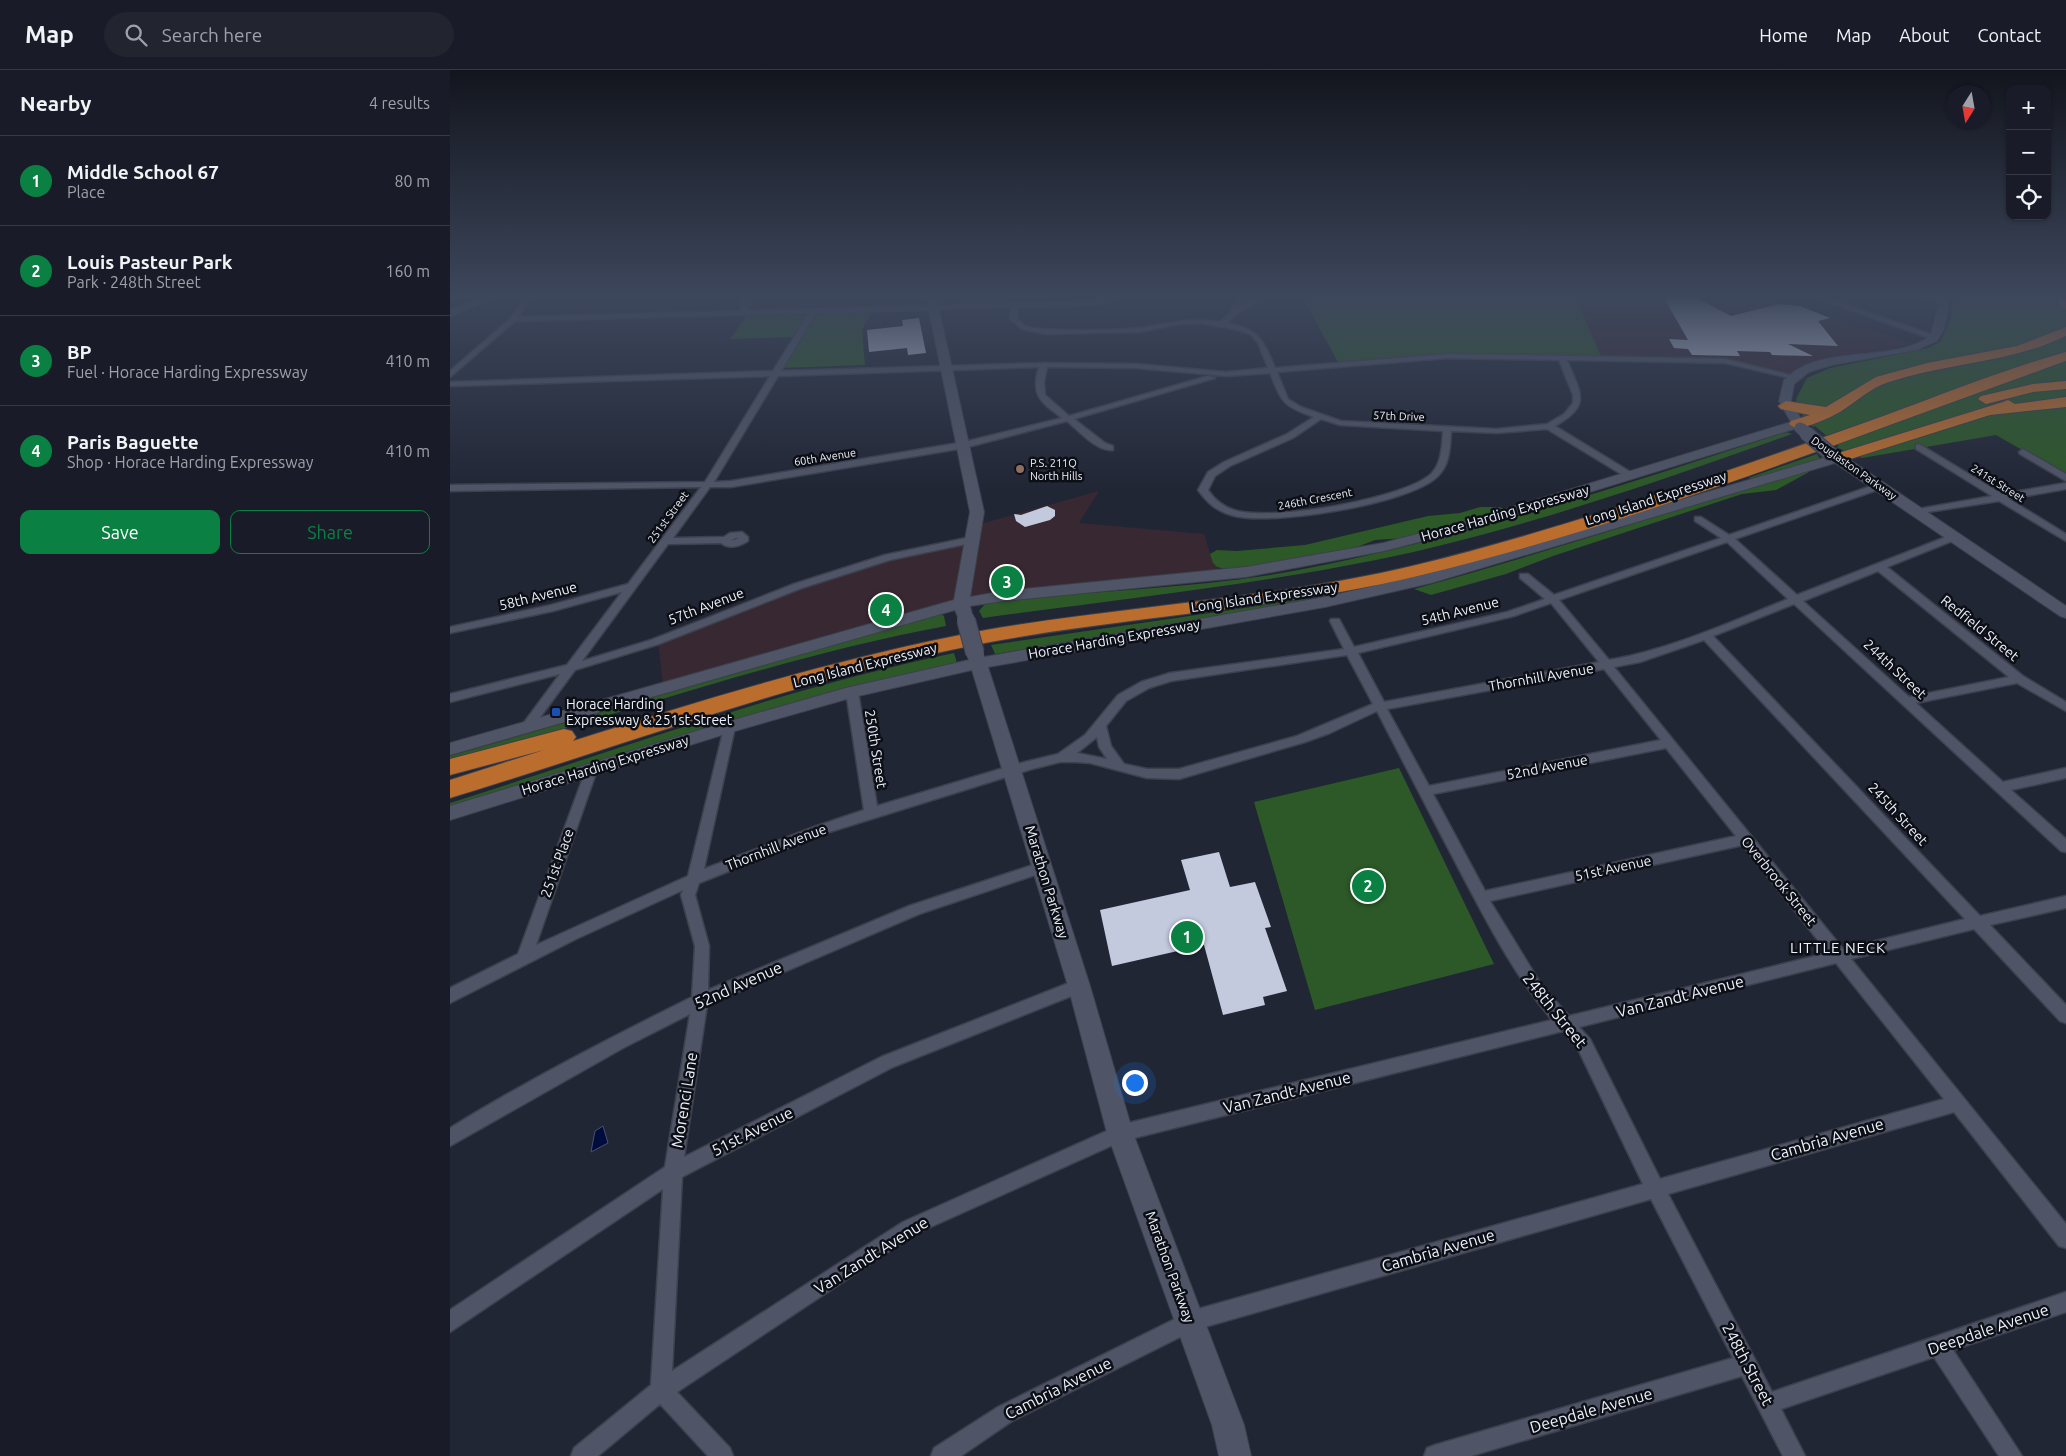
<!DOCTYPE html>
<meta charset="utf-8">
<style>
body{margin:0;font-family:Ubuntu,sans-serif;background:#222530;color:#f1f3f6}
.controls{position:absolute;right:15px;top:15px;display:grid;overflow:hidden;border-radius:10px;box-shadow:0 1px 4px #0004}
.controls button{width:45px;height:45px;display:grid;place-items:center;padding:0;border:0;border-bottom:1px solid #373a45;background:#191c28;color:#f1f3f6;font:25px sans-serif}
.compass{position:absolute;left:1496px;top:15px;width:45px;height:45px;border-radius:50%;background:#191c28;box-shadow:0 1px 4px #0004;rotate:191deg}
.you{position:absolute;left:684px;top:1012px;width:18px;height:18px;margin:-12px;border:4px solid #fff;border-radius:50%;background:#1a73e8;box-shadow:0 0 0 8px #1a73e833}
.badge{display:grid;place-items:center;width:32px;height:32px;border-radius:50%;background:#0b8043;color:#fff;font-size:16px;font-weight:700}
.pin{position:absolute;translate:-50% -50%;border:2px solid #fff;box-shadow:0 1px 5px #0006}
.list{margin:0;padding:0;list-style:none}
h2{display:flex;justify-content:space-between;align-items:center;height:65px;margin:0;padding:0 20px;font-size:21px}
h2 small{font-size:16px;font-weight:400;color:#9fa1a8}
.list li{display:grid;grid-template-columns:32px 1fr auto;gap:15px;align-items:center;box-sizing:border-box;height:90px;padding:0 20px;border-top:1px solid #373a45}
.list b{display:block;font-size:19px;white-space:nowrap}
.list p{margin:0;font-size:16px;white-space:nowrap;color:#9fa1a8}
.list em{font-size:16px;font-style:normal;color:#9fa1a8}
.actions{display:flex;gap:10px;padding:15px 20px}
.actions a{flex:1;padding:11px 0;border:1px solid #0b8043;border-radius:10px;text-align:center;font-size:18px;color:#0b8043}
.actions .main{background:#0b8043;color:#fff}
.icon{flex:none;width:28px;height:28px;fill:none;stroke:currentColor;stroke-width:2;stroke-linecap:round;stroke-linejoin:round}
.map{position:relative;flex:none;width:1616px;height:1386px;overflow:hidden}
header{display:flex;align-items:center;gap:30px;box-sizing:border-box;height:70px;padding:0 25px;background:#191c28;border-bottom:1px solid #373a45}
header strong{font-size:24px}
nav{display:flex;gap:28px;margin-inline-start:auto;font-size:18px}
.search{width:350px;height:45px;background:#222530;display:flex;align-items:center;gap:12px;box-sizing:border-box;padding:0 18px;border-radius:28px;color:#9fa1a8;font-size:19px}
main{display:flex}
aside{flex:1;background:#191c28}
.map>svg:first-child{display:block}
</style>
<header>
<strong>Map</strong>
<div class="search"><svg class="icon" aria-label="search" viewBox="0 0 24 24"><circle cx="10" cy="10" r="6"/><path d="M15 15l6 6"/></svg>Search here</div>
<nav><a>Home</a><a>Map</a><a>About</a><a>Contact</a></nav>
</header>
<main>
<aside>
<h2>Nearby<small>4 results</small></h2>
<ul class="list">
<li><span class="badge">1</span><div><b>Middle School 67</b><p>Place</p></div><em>80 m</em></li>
<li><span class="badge">2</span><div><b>Louis Pasteur Park</b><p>Park · 248th Street</p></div><em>160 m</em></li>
<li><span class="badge">3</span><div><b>BP</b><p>Fuel · Horace Harding Expressway</p></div><em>410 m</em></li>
<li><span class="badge">4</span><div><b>Paris Baguette</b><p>Shop · Horace Harding Expressway</p></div><em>410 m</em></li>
</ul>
<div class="actions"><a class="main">Save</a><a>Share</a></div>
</aside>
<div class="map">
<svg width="1616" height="1386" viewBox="0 0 1616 1386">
<rect width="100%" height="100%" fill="#212635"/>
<path fill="#382832" d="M1125,226h117l8,4 93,4 38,14 82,25 -27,7 -52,7 -40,20 -62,-15 -130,-3z
M649,421l-20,32 125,11 9,29 4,4 2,13 -175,15 -59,9 -44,10 -277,80 -6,-53 224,-82 88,-18 3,-15z"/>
<path fill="#2c5927" d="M852,226h273l27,63 -160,-4 -103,9z
M1500,226h116v179l-70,-40 -134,23 -26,-11 3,-1 -24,-20 -2,1 -10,-11 -7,-17 11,-21 23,-10 98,-20 12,-6 11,-24 2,-21z
M421,242l-9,18 3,35 -86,3 18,-31 -67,2 17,-24z
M1336,362l6,2c-136,48 -274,97 -416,126 -130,26 -262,40 -393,58l-4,-7 6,-7c102,-15 206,-14 308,-33 168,-32 331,-86 493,-139z
M1367,384l3,5 -68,20 -4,-1z
M1355,402h4l-33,18 -34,4 -189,62 -47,18 -75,21 -17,-6c132,-36 261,-80 391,-117z
M1030,437h19l6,2 -100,29 -30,2 -18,7 -80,16 -48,7 -12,-3 -4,-4 -3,-9 7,-4 20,1 68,-6 123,-29 32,-3z
M898,523l-117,23 -236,38 -4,-9z
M491,544l3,2 2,10c-168,31 -330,91 -496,135v-5z
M504,583l3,10 -144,34 -363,110v-4c167,-53 332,-114 504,-150z
M949,698l95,196 -179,46 -61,-208z"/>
<path fill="#000d3c" stroke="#475175" d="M153,1056l5,17 -17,9 4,-21z"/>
<path fill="#c3cade" d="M1213,226h29l39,20 48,-12 21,2 30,12 -12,3 20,25 -50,-2 25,12 -41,-1 -2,-3 -33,-1 3,5 -48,-1 -4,-6 -14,-1 -5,-9 19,1z
M469,248l7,35 -18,2 -1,-7 -38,4 -2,-22 36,-4 -1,-6z
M597,436l8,4v6l-5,4 -25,7 -9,-6 -2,-7 7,1z
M769,782l11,35 25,-5 16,45 -6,1 22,63 -24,6 2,8 -42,10 -19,-70 -92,21 -12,-56 90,-20 -9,-30z"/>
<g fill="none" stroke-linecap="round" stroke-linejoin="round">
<defs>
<path id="street" d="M0,226h7l-7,3z
M76,226h6l-14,21 222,-6 4,-15h6l-3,15 349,-10 15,-5h8l-11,6 -12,3 -78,2 -1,11c2,3 5,6 8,8 13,6 98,4 115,2 30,-4 50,-11 80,-6l11,-10 6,-12 10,-3 11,5 -22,12 -9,9c32,6 36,16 48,45l173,-14 73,1 204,4 73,18 -4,2 -69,-16 -158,-3c13,33 26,45 -12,66l77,47v4h-6l-79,-48 -50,4 -46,-2c-1,17 -1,34 -14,46 -28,27 -169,50 -206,38 -16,-5 -23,-12 -33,-25l10,-18 16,-10 63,-28 27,-17c-32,-11 -32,-15 -44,-44l-44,3 -90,-8 -89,-1 -3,15 1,13 24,21 139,-40 7,2 -141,41 31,24 8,3v4c-16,2 -34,-19 -46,-29l-103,27 -233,39h-21l-37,51 51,-1 6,-4 12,-1 6,5v4c-8,5 -18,9 -27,2l-53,1 -86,117 69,-21 143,-56 91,-29 86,-18 5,3 -5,3 -81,17 -88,28 -143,56 -84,26 -45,61 -4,1 -6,-4 40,-54 -110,28v-8l117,-29 55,-73 -69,19 -103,22v-6l101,-22 77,-21 73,-97 -251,4v-6l255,-3 65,-106 -320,10v-4l323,-11 36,-58 -294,8 -65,56v-6l61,-53zM797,231l2,1 -9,5 2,-5zM561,237l-1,12 12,10 23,5 94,-2 40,-8 22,-1 37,7 12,4 8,9 10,25 -42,4 -90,-8 -92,-1 -263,8 35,-58zM998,288l111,2 14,35v8l-9,11 -17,10 -50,5 -156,-8 -40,-14 -13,-8 -11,-27zM589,297c-9,29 2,35 23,51l-98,24 -233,39 -17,1 64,-106zM871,349l19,6 103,6c-1,14 -1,32 -12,43 -28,25 -161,48 -197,36 -12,-4 -19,-10 -26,-20l7,-14 15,-10 63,-28zM285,468h4l-8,3z
M1361,226h9l119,41 -7,2z
M1468,226h26v1c-6,4 -21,3 -26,-1z
M1469,374l83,50 64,-11v6l-57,10 57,35v7l-67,-40 -84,13v-4l3,-1 74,-13 -76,-47v-4z
M1573,379l43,25v7l-46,-27 -1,-2z
M1430,413l3,1v4l-148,51 62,56 154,-60h6v4l-70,28 136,109 43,26v9l-49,-28 -101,20 87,79 63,-14v10l-55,12 55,49v13l-5,-1 -267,-247 -81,32 267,280 86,-20v12l-76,17 76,80v18l-6,-2 -86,-92 -123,30 215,265v24l-7,-2 -105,-134 -286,82 104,198 294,-100v20l-113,38 69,106h-23l-65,-99 -153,52 24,47h-22l-41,-80 -271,80h-47l3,-8 8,-3 298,-87 -82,-159 -457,131 -182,91 -51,35h-30l3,-8 64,-41 193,-96 452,-127 -65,-135 -15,-18 -441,110 -207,93 -238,158 53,56 3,8h-25l-48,-52 -62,52h-27l3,-8 77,-63 12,-196 -213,143v-22l215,-143 25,-153 -67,34 -173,98v-18c78,-48 160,-90 242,-131l3,-51 -14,-51 2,-5 -107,49 -126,64v-15l68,-34 69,-187 4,-1 6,4 -61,175 152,-69 37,-152h8l2,3 -31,142 110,-42 50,-17 -18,-118 2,-3 4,-1 6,4 19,114 140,-42 41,-10 27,-19 33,-40 23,-13 29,-9 174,-24 -14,-28 1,-2h8l15,28 153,-35 38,-13 -25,-21v-4h8l26,21 167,-57 -26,-17v-4h6l28,18zM1277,472l61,57c-58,23 -116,50 -179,61l-50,-60zM1428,501l131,106 -100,20 -106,-96zM1101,533l48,59 -215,40 -26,-49 156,-37zM1254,570l261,279 -122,30 -229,-282 26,-5zM897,585l26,49 -76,32 -118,33h-32l-23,-5 -13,-18 -5,-20 20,-25 23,-13 22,-7zM1154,599l57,71 -232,46 -42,-77zM927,641c28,54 55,107 83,160 27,51 54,104 92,149l-432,105 -217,97 -231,149 10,-194 211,-110 191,-76 3,-5 -3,-5 -5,-2 -198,78 -197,100 23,-152 212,-91 128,-43 2,-4 -2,-4 -5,-1 -133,44 -201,84 1,-44 -14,-51 4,-12 124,-49 209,-65 28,-7h16l14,1 57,15 32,1 126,-37 25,-9zM647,667l2,10 8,12 -30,-6zM1216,678l70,88 -251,55 -52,-97zM1293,775l85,108 -259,63 -27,-30 -52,-85zM1386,893l108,136 -284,80 -70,-140 -11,-12z"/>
<path id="secondary" d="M35,226h13l-48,21v-7z
M476,226h10l48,216 -14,85 33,-6 243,-24 137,-24 87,-23 321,-98 -12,-21 5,-21c5,-4 10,-9 16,-12 35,-20 103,-8 131,-33l7,-28 -2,-11h10l2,8 -4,25 -7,12 -21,9 -84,15 -23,7 -15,12 -3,17 15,27 -2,3 -4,1 -6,-3 -314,97 -96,25 -138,26 -243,24 -33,5 2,8 -8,5 -6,-2 -3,-7 -505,145v-12l504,-143 16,-88z
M1382,381l11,4 223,151v12l-6,-2 -225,-153 -404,120 -106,24 -337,60 102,319 43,147 111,292 7,31h-32l-7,-31 -105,-292 -39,-147 -96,-316 -118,27 -119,34 -285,89v-14l273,-83 123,-35 123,-28 -2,-7 2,-4h12l3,8 341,-60 102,-23 400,-117v-5z"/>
<path id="highway" d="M1605,226h11v13l-5,-1z
M1616,257v9c-56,27 -119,27 -177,46 -19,6 -33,20 -49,30 -14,8 -28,13 -43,17l-8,-5 2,-3 19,-6 -29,-6 -3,-3 8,-5 40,6 50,-30 51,-14 90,-17z
M1616,282v9c-214,76 -427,162 -648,215 -143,34 -290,40 -433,67 -184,35 -357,101 -535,155v-18l94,-30 -94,25v-16l114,-30 8,2 4,6 -3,4c136,-43 273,-85 413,-111 143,-25 289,-31 430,-65 151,-37 298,-89 445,-141 68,-24 136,-53 205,-72z
M1616,311v8l-33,3 -47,12 -8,-5 3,-3 52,-12z
M1616,327v10l-76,8 -146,46h-12l-2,-3 2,-3 171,-53 5,-2 7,4z"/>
</defs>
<use href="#street" stroke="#3d404d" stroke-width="3"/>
<use href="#secondary" stroke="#3d404d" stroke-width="2"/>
<use href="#highway" stroke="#3d404d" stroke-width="2"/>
<use href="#street" fill="#4f5566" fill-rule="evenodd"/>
<use href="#secondary" fill="#4f5566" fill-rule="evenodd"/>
<use href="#highway" fill="#bb6d2d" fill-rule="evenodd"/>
<defs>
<path id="secondary-bridge-far2" d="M1350,358l7,6"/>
<path id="secondary-bridge-far1" d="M1356,363l26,22"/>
<path id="secondary-bridge" d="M516,550l9,33"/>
</defs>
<use href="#secondary-bridge-far2" stroke="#3d404d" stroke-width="12" stroke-linecap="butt"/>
<use href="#secondary-bridge-far1" stroke="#3d404d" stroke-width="16" stroke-linecap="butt"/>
<use href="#secondary-bridge" stroke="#3d404d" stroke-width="20" stroke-linecap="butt"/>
<use href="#secondary-bridge-far2" stroke="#4f5566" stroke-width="11"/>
<use href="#secondary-bridge-far1" stroke="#4f5566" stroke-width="14"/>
<use href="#secondary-bridge" stroke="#4f5566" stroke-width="18"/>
</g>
<linearGradient id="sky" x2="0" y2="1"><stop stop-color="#12151d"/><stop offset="0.54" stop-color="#3d475c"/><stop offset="1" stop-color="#3d475c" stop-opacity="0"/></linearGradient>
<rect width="1616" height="420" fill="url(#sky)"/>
<circle fill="#8d6e63" stroke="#0d0f16" stroke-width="2" cx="570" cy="399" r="5"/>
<rect fill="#1a4fb4" stroke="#0d0f16" stroke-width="2" x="101" y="637" width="10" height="10" rx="2.5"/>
<g text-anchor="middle" stroke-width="5" stroke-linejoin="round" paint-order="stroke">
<g font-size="11" fill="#edf1fb" stroke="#0d0f16">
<text transform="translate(949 346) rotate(2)" y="4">57th Drive</text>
<text transform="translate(375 387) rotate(-9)" y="4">60th Avenue</text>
<text transform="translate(1404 398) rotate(35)" y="4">Douglaston Parkway</text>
<text transform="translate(1548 413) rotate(32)" y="4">241st Street</text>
<text transform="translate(865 429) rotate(-11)" y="4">246th Crescent</text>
<text transform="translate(218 447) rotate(-54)" y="4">251st Street</text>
</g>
<g font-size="11" fill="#edf1fb" stroke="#0d0f16" text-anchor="start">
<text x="580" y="397">P.S. 211Q<tspan x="580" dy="13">North Hills</tspan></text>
</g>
<g font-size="14" fill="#edf1fb" stroke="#0d0f16">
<text transform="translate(1206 428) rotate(-18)" y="5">Long Island Expressway</text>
<text transform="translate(1055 443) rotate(-16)" y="5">Horace Harding Expressway</text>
<text transform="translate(88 526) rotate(-14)" y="5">58th Avenue</text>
<text transform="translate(814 527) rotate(-8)" y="5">Long Island Expressway</text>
<text transform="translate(256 536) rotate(-21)" y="5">57th Avenue</text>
<text transform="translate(1010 541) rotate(-14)" y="5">54th Avenue</text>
<text transform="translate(1530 558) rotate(39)" y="5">Redfield Street</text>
<text transform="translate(664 569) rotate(-10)" y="5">Horace Harding Expressway</text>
<text transform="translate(415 595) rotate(-14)" y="5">Long Island Expressway</text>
<text transform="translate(1445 599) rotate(43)" y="5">244th Street</text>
<text transform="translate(1091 607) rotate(-10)" y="5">Thornhill Avenue</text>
<text transform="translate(426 679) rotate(81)" y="5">250th Street</text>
<text transform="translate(155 695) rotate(-17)" y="5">Horace Harding Expressway</text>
<text transform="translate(1097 697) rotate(-11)" y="5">52nd Avenue</text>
<text transform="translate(1448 744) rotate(47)" y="5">245th Street</text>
<text transform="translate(326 777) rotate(-21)" y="5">Thornhill Avenue</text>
<text transform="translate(107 793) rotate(-70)" y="5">251st Place</text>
<text transform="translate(1163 798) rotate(-12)" y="5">51st Avenue</text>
<text transform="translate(1329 811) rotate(51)" y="5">Overbrook Street</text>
<text transform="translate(597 812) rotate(73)" y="5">Marathon Parkway</text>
<text transform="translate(720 1197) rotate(70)" y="5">Marathon Parkway</text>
</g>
<g font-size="14" fill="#edf1fb" stroke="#0d0f16" text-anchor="start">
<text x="116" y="639">Horace Harding<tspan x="116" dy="16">Expressway &amp; 251st Street</tspan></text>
</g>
<g font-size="15" letter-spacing="1" fill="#edf1fb" stroke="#0d0f16">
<text x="1388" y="883">LITTLE NECK</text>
</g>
<g font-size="16" fill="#edf1fb" stroke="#0d0f16">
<text transform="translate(288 915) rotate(-24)" y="6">52nd Avenue</text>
<text transform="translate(1230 926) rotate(-14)" y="6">Van Zandt Avenue</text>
<text transform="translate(1105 940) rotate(51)" y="6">248th Street</text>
<text transform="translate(837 1022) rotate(-14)" y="6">Van Zandt Avenue</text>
<text transform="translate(234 1030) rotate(-81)" y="6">Morenci Lane</text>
<text transform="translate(302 1061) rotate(-27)" y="6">51st Avenue</text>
<text transform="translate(1377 1069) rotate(-16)" y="6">Cambria Avenue</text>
<text transform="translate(988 1180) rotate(-16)" y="6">Cambria Avenue</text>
<text transform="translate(421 1185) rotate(-32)" y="6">Van Zandt Avenue</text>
<text transform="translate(1538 1259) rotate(-19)" y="6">Deepdale Avenue</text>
<text transform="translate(1298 1294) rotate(62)" y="6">248th Street</text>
<text transform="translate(608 1318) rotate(-27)" y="6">Cambria Avenue</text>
<text transform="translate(1141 1340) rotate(-16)" y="6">Deepdale Avenue</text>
</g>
</g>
</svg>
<div class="controls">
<button>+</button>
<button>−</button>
<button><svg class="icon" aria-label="locate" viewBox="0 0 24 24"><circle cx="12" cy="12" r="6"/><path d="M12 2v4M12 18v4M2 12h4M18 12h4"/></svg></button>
</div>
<svg class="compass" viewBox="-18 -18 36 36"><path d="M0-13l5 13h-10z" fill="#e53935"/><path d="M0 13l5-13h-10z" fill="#9fa1a8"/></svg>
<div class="you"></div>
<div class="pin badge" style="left:737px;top:867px">1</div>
<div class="pin badge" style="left:918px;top:816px">2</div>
<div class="pin badge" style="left:557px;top:512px">3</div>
<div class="pin badge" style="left:436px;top:540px">4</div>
</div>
</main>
